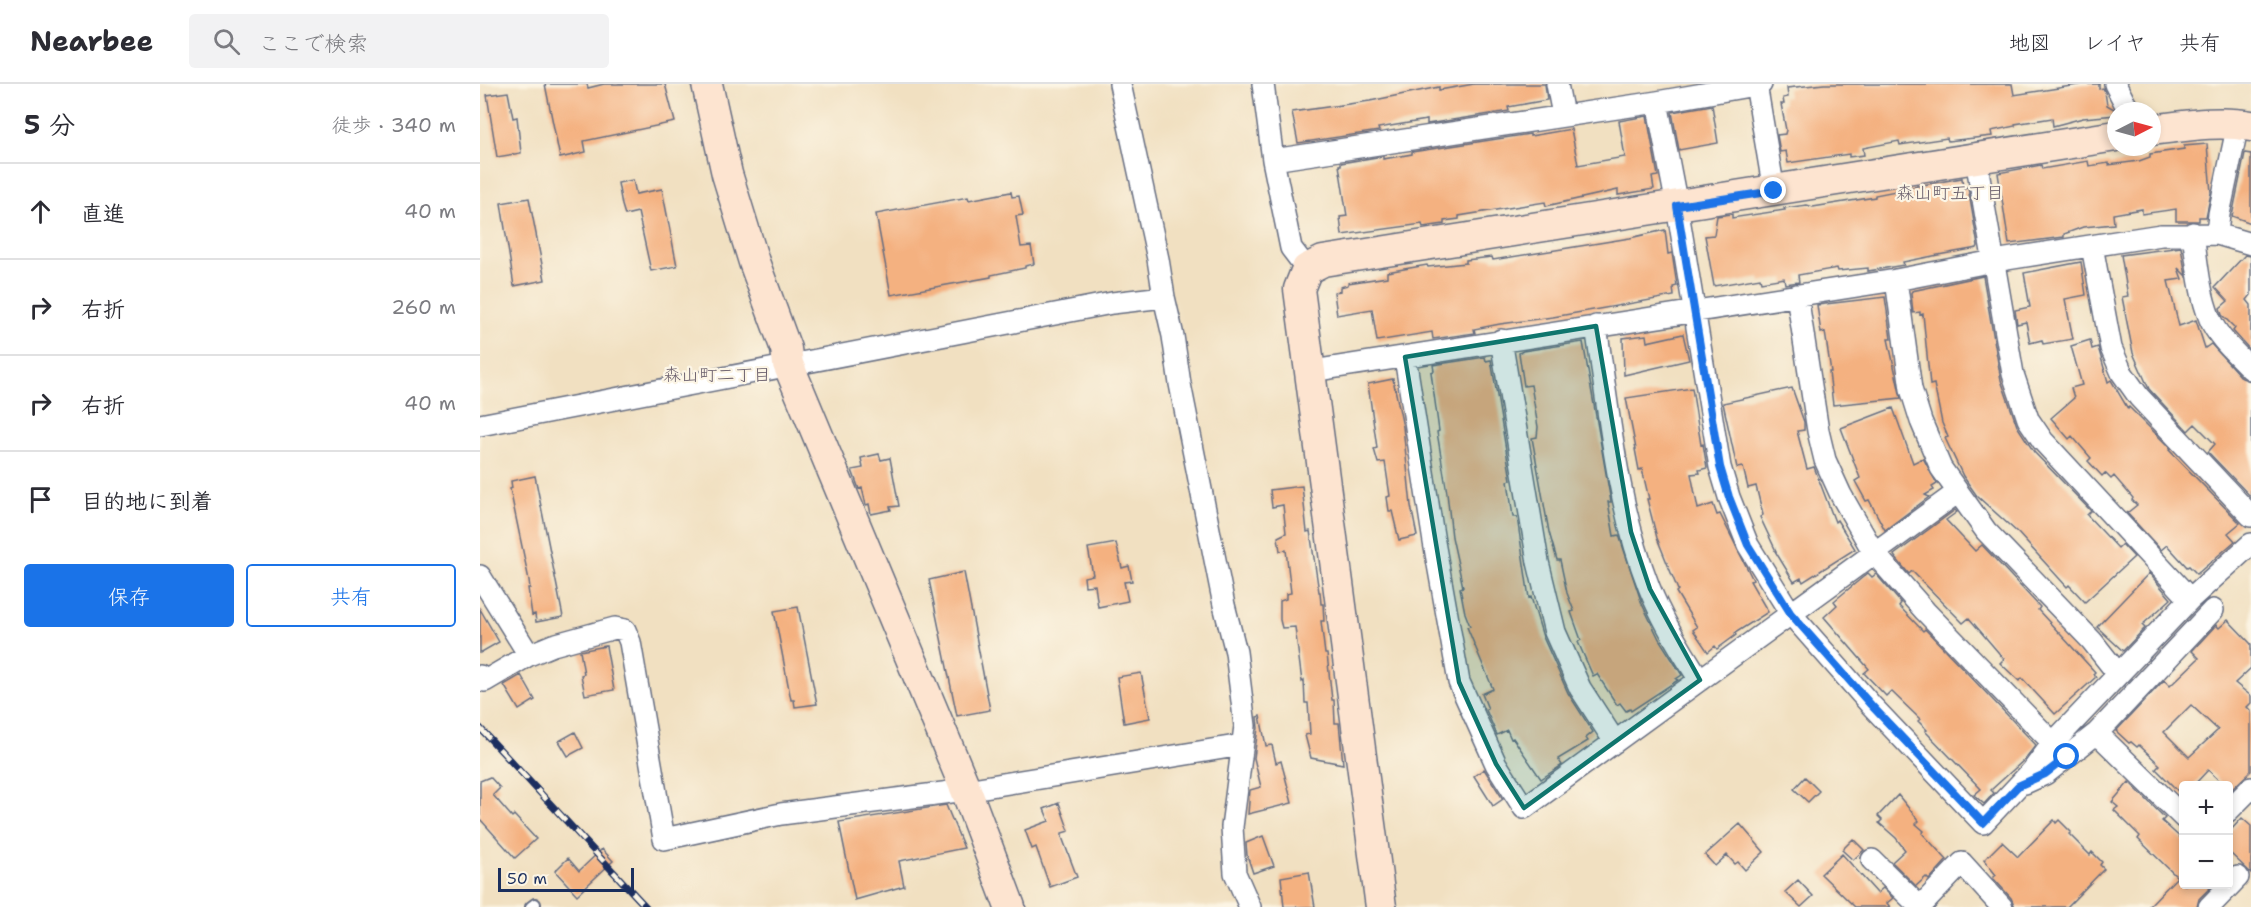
<!DOCTYPE html>
<html lang="ja">
<meta charset="utf-8">
<style>
body{margin:0;font-family:"Shantell Sans","Klee One",sans-serif;background:#f2f2f3;color:#2b2b33}
.controls{position:absolute;right:18px;bottom:18px;display:grid;overflow:hidden;border-radius:6px;box-shadow:0 3px 9px #0003}
.controls button{width:54px;height:54px;display:grid;place-items:center;padding:0;border:0;border-bottom:2px solid #e1e1e2;background:#fff;color:#2b2b33;font:30px sans-serif}
.compass{position:absolute;left:1627px;top:18px;width:54px;height:54px;border-radius:50%;background:#fff;box-shadow:0 3px 9px #0003;rotate:84deg}
.scale{position:absolute;left:18px;bottom:15px;width:136px;box-sizing:border-box;padding-left:6px;border:3px solid #1b2f5e;border-top:0;font-size:16px;line-height:21px;white-space:nowrap;color:#1b2f5e;-webkit-text-stroke:4px #fcf5e5;paint-order:stroke}
.stop{position:absolute;width:18px;height:18px;margin:-14px;border:4px solid #1a73e8;border-radius:50%;background:#fff}
.stop.end{background:#1a73e8;border-color:#fff;box-shadow:0 2px 6px #0008}
.list{margin:0;padding:0;list-style:none}
h2{display:flex;justify-content:space-between;align-items:center;height:78px;margin:0;padding:0 24px;font-size:26px}
h2 small{font-size:20px;font-weight:400;color:#7c7c81}
.list li{display:grid;grid-template-columns:39px 1fr auto;gap:18px;align-items:center;box-sizing:border-box;height:96px;padding:0 24px;border-top:2px solid #e1e1e2}
.list b{display:block;font-size:22px;white-space:nowrap}
.list em{font-size:20px;font-style:normal;color:#7c7c81}
.actions{display:flex;gap:12px;padding:18px 24px}
.actions a{flex:1;padding:14px 0;border:2px solid #1a73e8;border-radius:6px;text-align:center;font-size:21px;color:#1a73e8}
.actions .main{background:#1a73e8;color:#fff}
.icon{flex:none;width:33px;height:33px;fill:none;stroke:currentColor;stroke-width:2;stroke-linecap:round;stroke-linejoin:round}
.map{position:relative;flex:none;width:1771px;height:823px;overflow:hidden}
header{display:flex;align-items:center;gap:36px;box-sizing:border-box;height:84px;padding:0 30px;background:#fff;border-bottom:2px solid #e1e1e2}
header strong{font-size:28px}
nav{display:flex;gap:33px;margin-inline-start:auto;font-size:21px}
.search{width:420px;height:54px;background:#f2f2f3;display:flex;align-items:center;gap:15px;box-sizing:border-box;padding:0 21px;border-radius:6px;color:#7c7c81;font-size:22px}
main{display:flex}
aside{flex:1;background:#fff}
.map>svg:first-child{display:block}
</style>
<header>
<strong>Nearbee</strong>
<div class="search"><svg class="icon" aria-label="search" viewBox="0 0 24 24"><circle cx="10" cy="10" r="6"/><path d="M15 15l6 6"/></svg>ここで検索</div>
<nav><a>地図</a><a>レイヤ</a><a>共有</a></nav>
</header>
<main>
<aside>
<h2>5 分<small>徒歩 · 340 m</small></h2>
<ul class="list">
<li><svg class="icon" aria-label="ahead" viewBox="0 0 24 24"><path d="M12 20V5M6 11l6-6 6 6"/></svg><div><b>直進</b></div><em>40 m</em></li>
<li><svg class="icon" aria-label="right" viewBox="0 0 24 24"><path d="M7 20v-9h11M14 6l5 5-5 5"/></svg><div><b>右折</b></div><em>260 m</em></li>
<li><svg class="icon" aria-label="right" viewBox="0 0 24 24"><path d="M7 20v-9h11M14 6l5 5-5 5"/></svg><div><b>右折</b></div><em>40 m</em></li>
<li><svg class="icon" aria-label="arrive" viewBox="0 0 24 24"><path d="M6 21V4h12l-3 4 3 4H6"/></svg><div><b>目的地に到着</b></div></li>
</ul>
<div class="actions"><a class="main">保存</a><a>共有</a></div>
</aside>
<div class="map">
<svg width="1771" height="823" viewBox="0 0 1771 823">
<rect width="100%" height="100%" fill="#fcf5e5"/>
<filter id="ink" filterUnits="userSpaceOnUse"><feTurbulence type="fractalNoise" baseFrequency=".0167" numOctaves="2"/><feDisplacementMap in="SourceGraphic" scale="12" xChannelSelector="R" yChannelSelector="G"/><feConvolveMatrix kernelMatrix="1 2 1 2 8 2 1 2 1" color-interpolation-filters="sRGB"/></filter>
<filter id="wash" filterUnits="userSpaceOnUse"><feTurbulence type="fractalNoise" baseFrequency=".008" numOctaves="4" result="noise"/><feDisplacementMap in="SourceGraphic" scale="24" xChannelSelector="R" yChannelSelector="G"/><feGaussianBlur stdDeviation="1.35" result="paint"/><feColorMatrix in="noise" values="0 0 0 0 0 0 0 0 0 0 0 0 0 0 0 0 0 1.4 0 .05"/><feComposite in="paint" operator="in"/></filter>
<g filter="url(#wash)">
<rect width="100%" height="100%" fill="#f1e0c1"/>
<g id="blocks">
<path fill="#f4b180" fill-rule="evenodd" d="M65,0h42l1,4 16,-4h61l10,38 -91,19 2,11 -26,6z
M994,0h71l2,16 -39,7 1,4 -82,13v-4l-49,8 1,3 -81,12 -6,-31 78,-11 69,-14v3z
M1344,0h188l2,11 70,-11h15v5l4,-1 2,4 2,13 7,4 2,6 -33,3 -30,8 -1,-8 -37,6v2l-24,5 1,5 -44,5 -1,-3 -47,7 -1,-4 -36,7 1,7 -15,2v-3l-61,9 -2,-12 -6,1 -3,-17 8,-1 1,-4 -5,-26h3l-1,-6 5,-1 -1,-9z
M28,8l5,26 4,-1 4,36 -24,4 -10,-62z
M1232,21l6,38 -39,7 -7,-38z
M1167,32l11,60 -6,1 2,12 -36,6v-5l-72,16 -1,-4 -86,14v3l-15,2v3l-21,3 -1,-3 -80,11 -2,-18 7,-1 -8,-51h2v-2l42,-7v3l29,-5v-2l118,-18v2l41,-7 7,36 47,-8 -6,-36z
M1727,60l4,49 -5,24h-7v4h-23v-12l-34,5v-5l-29,5 1,10 -31,3 -19,7v3l-55,7 -11,-71 43,-8 1,4 46,-8 1,5 20,-3v2l30,-4 11,-4v-3l34,-5v-3z
M1765,69l6,1v69l-19,-7z
M1482,94l1,10 5,-1 10,59 -1,2 -39,7 -35,7 1,3 -36,6v-3l-30,3 -1,-3 -39,7 1,7 -14,2 -1,-6 -23,4 -1,-4 -46,8 -9,-50 9,-1 3,-19 15,-2v4l53,-8 -1,-2 23,-3 6,2 62,-10v-2l26,-5v-1z
M153,96l3,14 26,-5 15,77 -26,5 -13,-59 -13,3 -3,-10 -4,-22z
M531,108l1,5 7,-1 4,19 -7,1 5,31 10,-1 3,18 -9,2v2l-34,7v2l-100,18 -15,-81 92,-17 1,3z
M49,114l16,82 -31,6 -13,-83z
M1185,146l3,24 4,-1 5,33 -4,1 1,9 -121,21 -53,7 -26,5 1,4 -42,6 -1,-7 -55,9 -5,-32 -35,6 -3,-23 6,-1v-4l8,-2v-2l39,-6v-5l40,-7 1,2 38,-4v-3l26,-3 1,3 137,-22z
M1701,163l5,29 -8,-8 4,11 -14,2 11,45 17,-6 9,28 6,-4 31,34 9,3v116l-43,-45 7,-8 -20,-20 -7,7 -39,-42 -16,-36 -11,-56 6,-1 -7,-41z
M1765,171l6,1v39l-4,5 4,5v46l-18,-20 2,-3 -13,-13 -2,-7 8,-7 -13,-14z
M1601,178l5,33 -21,4 8,40 -30,5 -1,-4 -12,3 -4,-21 -9,2 -2,-14 15,-3 -6,-34z
M1503,192l18,104 16,46 17,26 57,59 -4,4 31,33 4,-4 12,13 -49,45 -16,-17 -2,2 -49,-54 -41,-37 -14,-20 -18,-38 3,-1 -6,-14 -8,-39 -4,1 -7,-71 -3,1v-3l-7,1 -2,-20 1,-2z
M1405,213l6,42h-3l13,59 -68,7 -4,-33h2l-6,-40 -4,1 -4,-28z
M1203,250l6,26 -65,15 -1,-37 23,-3 1,7z
M1610,256l2,9 6,-2 10,35 3,-2 17,29 1,-2 41,41 -1,2 71,73 -12,10 7,8 -38,33 -8,-8 -2,1 -20,-22 -6,5 -34,-37 10,-8 -5,-5 1,-2 -19,-22 -3,3 -6,-6 -3,3 -14,-15 3,-3 -19,-22 -3,3 -18,-21 23,-20 -3,-10 11,-3 -11,-39z
M1103,258l28,160h-3l6,34 5,-1 23,69 17,35 23,36 -6,4 2,1 -47,31 -1,-2 -4,2 -6,-8 -3,2 -20,-31 -4,2 -15,-34 3,-2 -10,-28 3,-1 -7,-18 -7,-33h-3l-8,-28 -15,-83 -2,-11 5,-1 1,-10 -7,-42 -7,1 -5,-33 4,-2z
M1005,273l1,4 5,-1 20,120 -3,1 5,36h4l12,81 2,-1 12,40 25,56 25,39 -7,6 2,3 -30,18 4,6 -21,14 -28,-41 -2,1 -4,-9 -10,5 -11,-25 2,-1 -6,-15 11,-5 -26,-62 3,-1 -5,-13 -5,-25 3,-1 -11,-50 -5,-44 -10,-61 2,-1 -8,-59 3,-1 -1,-6z
M913,295l10,48 8,79 6,30 -18,4 -7,-29h-3l-2,-14 3,-1 -5,-34 -7,1 -4,-14 3,-1 -9,-64z
M1212,304l9,57 2,-1 4,24 -8,2 1,3 -9,1 7,35 15,-5 4,11 3,-1 33,66 -3,1 18,31 -33,21 1,2 -19,14 -2,-3 -7,6 -15,-22 4,-3 -21,-35 2,-2 -21,-52 -10,-39h2l-7,-30 -3,1 -4,-21h1l-10,-51z
M1312,304l12,34v8l-7,1 10,38 7,-2 21,55 2,-2 18,29 -52,33 -2,-4 -7,4 -19,-31h1l-16,-34 3,-2 -7,-29 -8,2 -5,-21 -6,1 -14,-65z
M1413,324l20,55 10,-5 14,26 -5,3 2,3 -9,5 4,2 -44,33 -16,-30 -3,1 -11,-20 5,-3 -19,-50z
M399,370l2,6 9,-2 9,48 -9,1 1,3 -20,4 -2,-10 -3,1 -4,-17 -3,1 -7,-19 11,-2 -2,-10z
M55,392l28,141 -27,5 -1,-8 -3,1 -4,-27h2l-1,-8 -19,-91 2,-1 -1,-7z
M822,402l5,46 3,-1 9,61h1l1,12h2l1,17h-3l4,33h2l5,46h2l1,23h4l4,41 -32,-6 -6,-23 5,-1 -2,-31h-3l-1,-23 -2,2 -7,-55 -13,1 -2,-8v-19l6,-2v-5l5,-1 -5,-43 -6,1 -2,-14 8,-4 -3,-28 -11,2 -2,-17z
M1475,426l2,2 -11,8 29,31 7,-6 58,62 -2,3 57,62 -2,2 3,3 -41,37 -33,-36 -3,3 -19,-18 4,-4 -35,-41 -6,5 -51,-52 -3,3 -14,-17 -1,-2z
M636,459l6,25 7,-2 3,15 -8,1 4,19 -30,6 -3,-22 -10,1 -1,-9 9,-2 -5,-27z
M484,488l26,138 -33,6 -28,-136z
M1388,489l4,4 4,-3 25,29 -2,3 24,25 2,-2 111,116 -12,15 -33,30 3,3 -10,11 -10,-9 7,-6 -56,-58 2,-1 -9,-9 2,-2 -29,-28 -5,5 -22,-23 5,-4 -45,-52 13,-12 -3,-4z
M1669,489l22,26 -29,26 3,3 -22,23 -26,-24z
M318,523l19,97 -22,3 -1,-7h-3l-17,-89z
M0,525l19,33 -19,11z
M1748,536l23,24v24l-16,15 16,13v7l-4,4 4,4v60l-21,20 -1,-5h-4l-17,-16 -15,16h-9v11l-28,-28 4,-4 -21,-20 -2,2 -6,-5 -2,1 -13,-12 48,-51 6,6 29,-28 -7,-7 24,-26 3,3zM1711,621l27,25 -29,27 -25,-25z
M126,562l8,44 -29,5 -4,-20 3,-1 -4,-23z
M661,589l9,45 -26,5 -7,-46z
M41,591l14,25 -16,10 -15,-25z
M780,632l6,30 6,-1 4,18 5,-2 11,42 -44,11 2,-24 11,-3 -7,-29 4,-30 -1,-11z
M95,648l8,16 -15,8 -9,-15z
M1004,685l19,30 -10,7 -19,-30z
M10,693l10,11 -7,7 19,22 2,-2 22,24 -21,19 -35,-39v-38z
M1325,693l14,14 -11,11 -14,-13z
M1649,698l36,36 -3,3 22,20v44h29l-14,14 -2,8h-49l29,-30 -39,-38 2,-3 -26,-26 4,-3 -6,-5z
M1418,711l21,26 -3,3 8,7 -2,2 25,27 -18,20 -3,-3 -10,9 -24,-24 13,-12 -9,-12 -17,-15 3,-3 -4,-4z
M579,719l10,28 -7,2v4l15,40 -27,10 -14,-40 -4,2 -7,-19 24,-9 -5,-12z
M466,721l18,43 -65,13 5,25 -49,14 -16,-78z
M1762,734l9,8v47l-22,-21v-20z
M1574,736l2,3 3,-3 12,12 -2,2 21,21 2,-3 10,10 -2,3 4,4 -37,38h-52l-4,-9 -18,-20 3,-3 -12,-15 18,-18 16,15z
M1260,740l24,28 -19,18 -7,-8 -3,2 -8,-9 -12,11 -10,-11z
M783,752l11,30 -21,7 -6,-18 -1,-12z
M1373,755l11,11 -11,10 -11,-10z
M122,765l11,12 -36,34 -22,-24 13,-13 11,13z
M1362,770l35,39 6,-5 10,10 -6,5 3,4h-35l-34,-33z
M829,788l6,35h-31l-3,-30z
M1318,796l15,16 -12,11 -16,-15z"/>
</g>
</g>
<g filter="url(#ink)">
<use href="#blocks" fill-opacity="0" stroke="#666d81" stroke-width="1.5"/>
<g fill="none" stroke-linecap="round" stroke-linejoin="round">
<defs>
<path id="lane" d="M51,823l4,-3"/>
<path id="street" d="M640,0l38,175 6,38 9,39 7,48 44,221 12,47 9,74 -13,101 3,46 15,34
M783,0l10,76 18,88 16,21
M1077,0l6,31
M1276,0l18,107
M1635,0l14,27
M1177,18l20,104 43,261 9,30 19,48 43,69 80,91 112,118 49,-52 21,-28 137,-144 61,-55
M1496,75l37,215 15,45 15,22 147,158
M793,76l384,-58 104,-18
M1713,149c4,29 6,59 17,86 8,19 27,35 41,50
M1737,150l2,-20 19,-90
M1612,162l19,102 11,25 17,24 112,119
M1416,196l15,109 10,32 20,47 45,63 106,110 26,33
M1317,211l21,136 7,29 16,35 33,58 51,58 128,132
M1116,242c13,87 21,179 53,261 13,33 32,64 51,93
M1021,256l37,222 17,70 25,56 35,54
M925,273l29,185 25,140 37,82 28,44 434,-316
M832,287l584,-91 98,-19 167,-26 56,-1 34,10
M0,341l632,-122 52,-6
M0,492l49,79 24,-10 62,-17 10,2 5,12 34,197 117,-25 185,-24 276,-45
M0,592l5,5 44,-26
M1617,649l87,85
M1545,699l20,-9 52,-41 116,-123
M1748,727l23,-23
M1392,776l48,47 42,-44 40,44
M1729,823l29,-30"/>
<path id="secondary" d="M227,0l20,90 27,88 32,87 2,15 178,426 44,117
M1672,46c33,-4 66,-10 99,-4
M901,823l-82,-618 8,-20 16,-8 793,-125"/>
</defs>
<use href="#lane" stroke="#666d81" stroke-width="14"/>
<use href="#street" stroke="#666d81" stroke-width="24"/>
<use href="#secondary" stroke="#666d81" stroke-width="33"/>
<use href="#lane" stroke="#fff" stroke-width="10"/>
<use href="#street" stroke="#fff" stroke-width="21"/>
<use href="#secondary" stroke="#fde4d0" stroke-width="30"/>
<defs>
<path id="rail" d="M0,644l166,179"/>
</defs>
<use href="#rail" stroke="#1b2f5e" stroke-width="7"/>
<use href="#rail" stroke="#fcf5e5" stroke-width="4.5" stroke-dasharray="14" stroke-linecap="butt"/>
</g>
</g>
<g fill="none" stroke-linecap="round" stroke-linejoin="round" filter="url(#ink)">
<path stroke="#1a73e8" stroke-width="8" d="M1294,107l-97,15 43,261 9,30 19,48 43,69 80,91 112,118 35,-37 27,-12 22,-17"/>
</g>
<path fill="#0f766e" fill-opacity="0.2" stroke="#0f766e" stroke-width="4.5" stroke-linejoin="round" d="M1116,242l35,206 19,57 50,91 -176,128 -28,-44 -37,-82 -54,-325z"/>
<g text-anchor="middle" stroke-width="4.5" stroke-linejoin="round" paint-order="stroke">
<g font-size="18" fill="#675c6a" stroke="#fcf5e5">
<text x="1470" y="115">森山町五丁目</text>
<text x="237" y="297">森山町二丁目</text>
</g>
</g>
</svg>
<div class="controls">
<button>+</button>
<button>−</button>
</div>
<svg class="compass" viewBox="-18 -18 36 36"><path d="M0-13l5 13h-10z" fill="#e53935"/><path d="M0 13l5-13h-10z" fill="#7c7c81"/></svg>
<div class="scale">50 m</div>
<div class="stop" style="left:1587px;top:673px"></div>
<div class="stop end" style="left:1294px;top:107px"></div>
</div>
</main>
